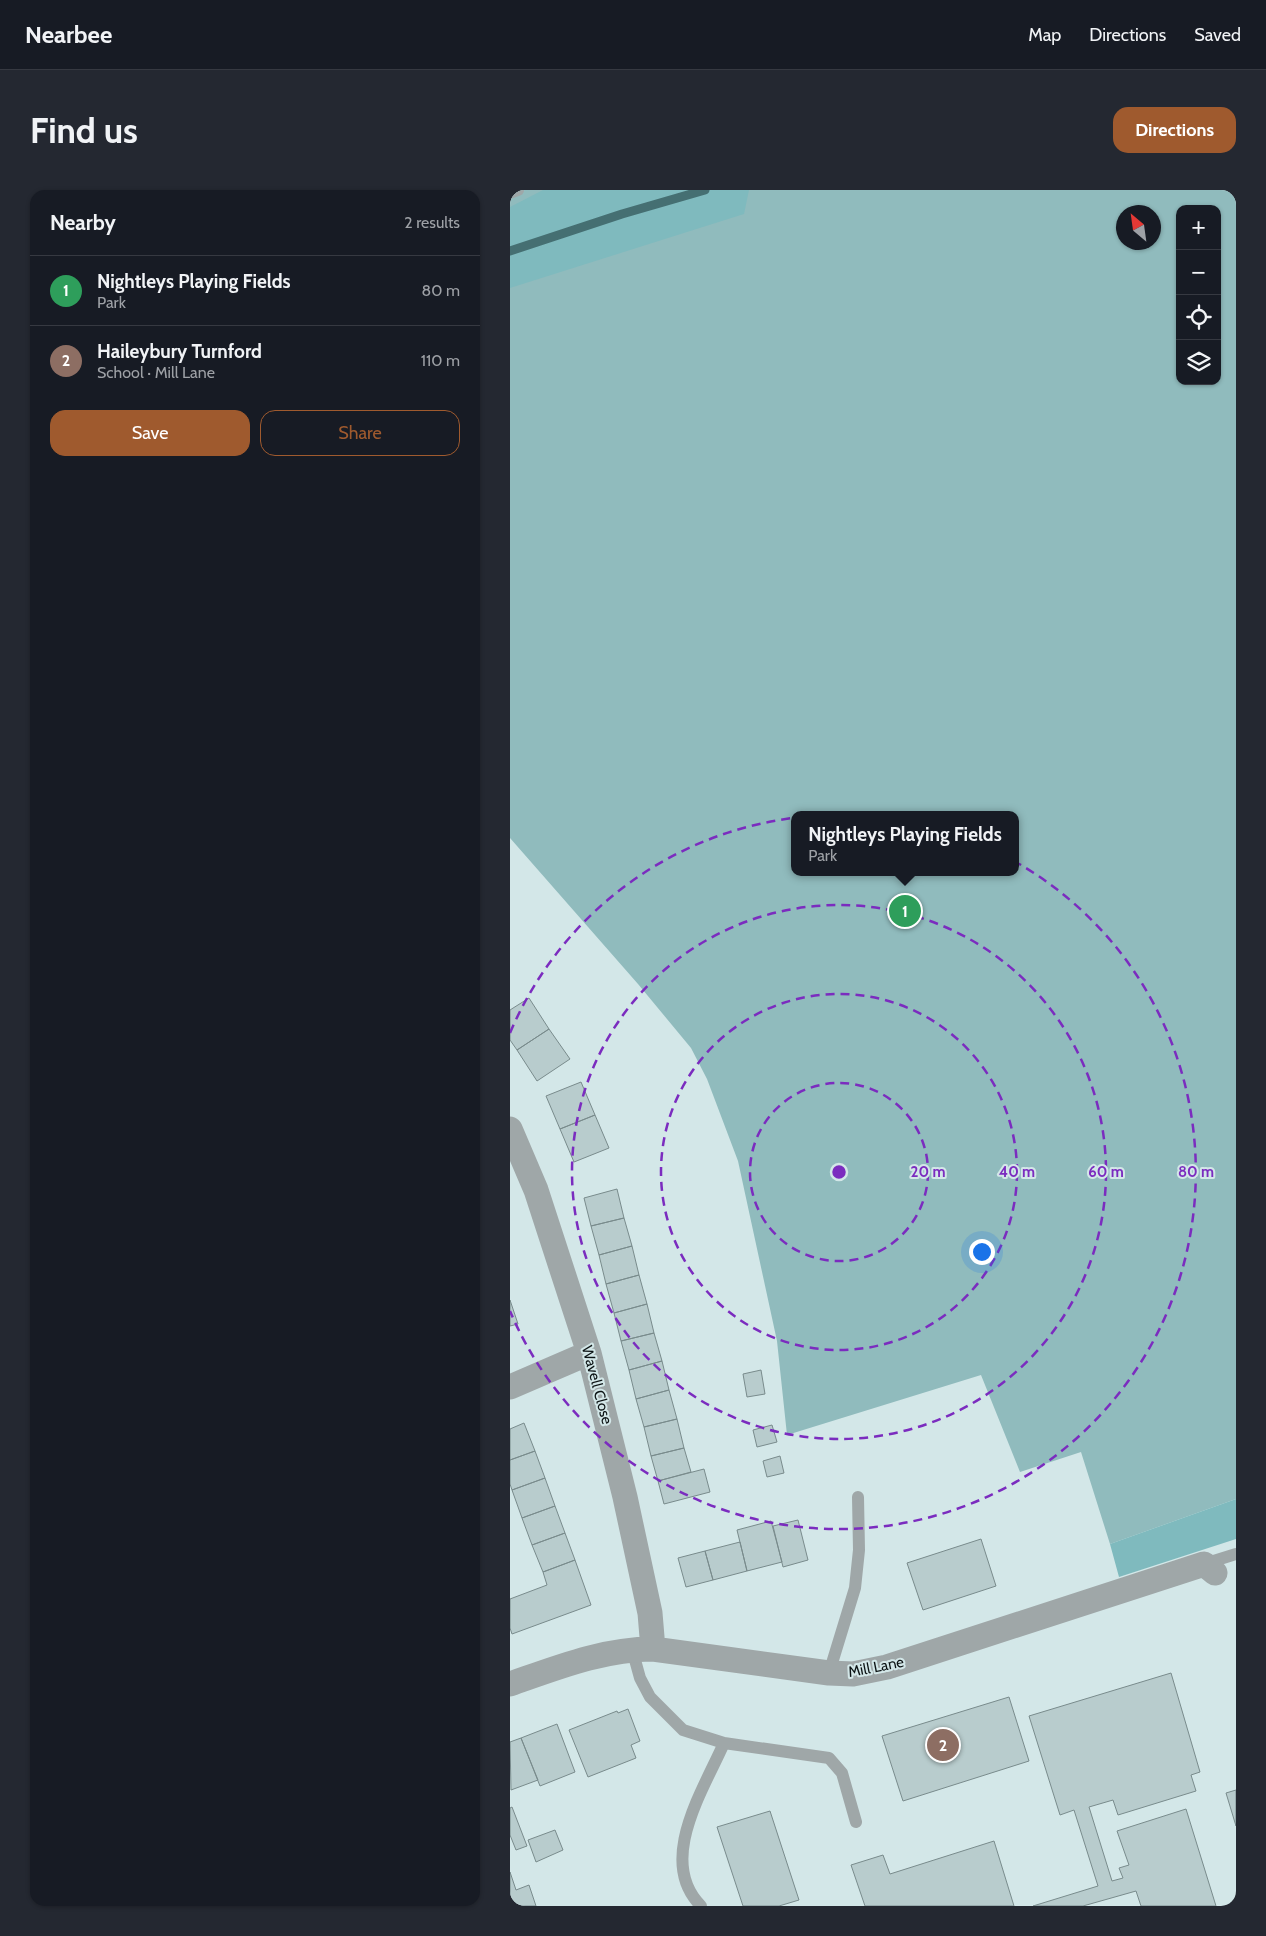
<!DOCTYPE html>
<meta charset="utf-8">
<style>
body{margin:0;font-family:Cabin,sans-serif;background:#242831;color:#f1f3f6}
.controls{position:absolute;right:15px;top:15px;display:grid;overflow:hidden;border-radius:10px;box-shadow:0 1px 4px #0004}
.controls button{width:45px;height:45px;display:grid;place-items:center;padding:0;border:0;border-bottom:1px solid #363941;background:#171b24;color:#f1f3f6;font:25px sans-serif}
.compass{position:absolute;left:606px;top:15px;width:45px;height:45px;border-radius:50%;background:#171b24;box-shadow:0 1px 4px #0004;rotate:331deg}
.you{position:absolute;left:471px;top:1061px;width:18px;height:18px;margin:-12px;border:4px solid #fff;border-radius:50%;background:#1a73e8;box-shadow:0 0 0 8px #1a73e833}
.badge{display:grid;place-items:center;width:32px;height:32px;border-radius:50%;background:#9f5a2e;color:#fff;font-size:16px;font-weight:700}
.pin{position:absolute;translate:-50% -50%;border:2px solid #fff;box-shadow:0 1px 5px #0006}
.popup{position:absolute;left:281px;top:621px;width:228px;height:65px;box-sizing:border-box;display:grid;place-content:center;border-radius:10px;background:#171b24;filter:drop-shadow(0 1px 4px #0005);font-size:16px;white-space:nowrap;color:#9ea1a6}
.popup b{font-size:19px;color:#f1f3f6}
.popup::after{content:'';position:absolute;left:50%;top:100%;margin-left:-10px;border:10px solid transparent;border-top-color:#171b24}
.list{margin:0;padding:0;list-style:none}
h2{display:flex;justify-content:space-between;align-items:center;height:65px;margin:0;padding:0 20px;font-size:21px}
h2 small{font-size:16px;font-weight:400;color:#9ea1a6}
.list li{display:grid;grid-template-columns:32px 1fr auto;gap:15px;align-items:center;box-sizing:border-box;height:70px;padding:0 20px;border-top:1px solid #363941}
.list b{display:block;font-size:19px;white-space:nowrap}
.list p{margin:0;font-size:16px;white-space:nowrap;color:#9ea1a6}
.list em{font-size:16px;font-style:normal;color:#9ea1a6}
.actions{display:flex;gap:10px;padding:15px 20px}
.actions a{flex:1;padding:11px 0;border:1px solid #9f5a2e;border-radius:15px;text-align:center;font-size:18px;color:#9f5a2e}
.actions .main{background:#9f5a2e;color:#fff}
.icon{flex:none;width:28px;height:28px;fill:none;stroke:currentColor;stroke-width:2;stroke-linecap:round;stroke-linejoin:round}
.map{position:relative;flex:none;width:726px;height:1716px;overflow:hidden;border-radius:15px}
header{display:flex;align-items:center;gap:30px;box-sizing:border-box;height:70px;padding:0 25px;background:#171b24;border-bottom:1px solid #363941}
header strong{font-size:24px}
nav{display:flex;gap:28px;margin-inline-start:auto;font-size:18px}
.intro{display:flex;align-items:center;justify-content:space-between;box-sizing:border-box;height:120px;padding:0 30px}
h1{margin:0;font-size:35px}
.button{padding:12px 22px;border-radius:15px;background:#9f5a2e;color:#fff;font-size:18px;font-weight:700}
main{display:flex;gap:30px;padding:0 30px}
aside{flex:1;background:#171b24;border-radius:15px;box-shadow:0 1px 4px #0004}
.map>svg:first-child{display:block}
</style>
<header>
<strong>Nearbee</strong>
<nav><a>Map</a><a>Directions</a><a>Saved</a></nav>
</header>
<div class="intro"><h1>Find us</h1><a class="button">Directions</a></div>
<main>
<aside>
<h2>Nearby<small>2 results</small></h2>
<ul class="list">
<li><span class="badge" style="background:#2e9e5b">1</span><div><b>Nightleys Playing Fields</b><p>Park</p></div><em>80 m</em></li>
<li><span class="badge" style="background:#8d6e63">2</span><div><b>Haileybury Turnford</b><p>School · Mill Lane</p></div><em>110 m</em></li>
</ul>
<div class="actions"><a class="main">Save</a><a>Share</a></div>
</aside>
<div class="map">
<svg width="726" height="1716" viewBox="0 0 726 1716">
<rect width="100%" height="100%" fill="#d3e7e8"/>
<path fill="#90bbbd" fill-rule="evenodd" d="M0,0h726v1309l-126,45 -29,-92 -61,20 -39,-97 -194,60 -10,-94 -39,-180 -31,-82 -16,-31 -53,-64 -128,-146zM670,19h37v172h-37zM614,22h30v30h-30zM285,625h220v57h-220z"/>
<path fill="#7fbabe" d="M33,0h206l-5,24 -234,74v-81z
M726,1309v40l-117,38 -9,-33z"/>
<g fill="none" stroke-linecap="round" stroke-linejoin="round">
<path stroke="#456f72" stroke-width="9" d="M0,61l112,-37 83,-24"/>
</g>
<path fill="#b8cccd" stroke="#798b8c" d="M19,808l20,31 -32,21 -7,-10v-30z
M39,839l21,30 -33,22 -20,-31z
M71,892l14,33 -35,14 -14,-33z
M85,925l14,33 -35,14 -14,-33z
M107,999l7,29 -33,8 -7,-28z
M114,1028l8,28 -33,9 -8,-29z
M122,1056l7,29 -33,9 -7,-29z
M129,1085l8,29 -33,9 -8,-29z
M0,1110l8,24 -8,2z
M137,1114l7,29 -33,8 -7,-28z
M144,1143l8,28 -33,9 -8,-29z
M152,1171l7,29 -33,9 -7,-29z
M251,1180l4,24 -18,3 -4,-23z
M159,1200l8,29 -33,8 -8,-28z
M167,1229l7,29 -33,8 -7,-29z
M14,1233l11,28 -25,9v-31z
M262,1235l5,17 -20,5 -4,-17z
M174,1258l7,24 -33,9 -7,-25z
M25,1261l10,27 -33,12 -2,-6v-24z
M270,1266l4,17 -17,4 -4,-16z
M194,1279l6,23 -46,12 -6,-23z
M35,1288l10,28 -33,12 -10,-28z
M45,1316l10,27 -33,12 -10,-27z
M288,1330l10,40 -25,7 -10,-41z
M261,1331l11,41 -35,9 -10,-41z
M55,1343l10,27 -32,12 -11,-27z
M471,1349l15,47 -73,24 -16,-47z
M230,1352l7,29 -34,9 -8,-29z
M195,1361l8,29 -27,7 -8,-29z
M65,1370l16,45 -79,29 -2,-6v-29l37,-14 -4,-13z
M661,1483l29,99 -9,3 5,16 -78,24 -5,-15 -24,7 23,74 11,-3 -4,-10 10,-3 -12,-34 69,-22 30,97h-75l-5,-15 -53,15h-50l65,-20 -24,-76 -14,5 -31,-99z
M499,1507l20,64 -126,40 -21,-65z
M118,1519l12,32 -9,4 5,13 -48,19 -19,-47 48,-19 1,2z
M47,1534l18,48 -35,14 -19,-48z
M11,1548l17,42 -27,10 -1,-48z
M726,1600v36l-10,-33z
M2,1617l15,39 -11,4 -6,-15v-27z
M260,1621l29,89 -20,6h-36l-26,-79z
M45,1640l8,20 -27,12 -8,-22z
M484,1651l20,65h-149l-14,-41 32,-10 7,19z
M0,1682l6,18 13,-5 7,21h-26z"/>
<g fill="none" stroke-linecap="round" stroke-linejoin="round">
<path stroke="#9fa7a8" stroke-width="12" d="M0,3l8,-3
M694,1374l32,-10
M122,1459l8,29 10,19 33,33 41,13 105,15 13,15 14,49
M319,1483l26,-85 4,-38 -1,-53
M191,1716c-45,-45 3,-117 23,-163"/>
<path stroke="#9fa7a8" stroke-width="25" d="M0,939l26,61 53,163 36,144 25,116 3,36
M0,1197l79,-34
M0,1494c46,-16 93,-35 143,-35l176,24 24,1 34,-7 317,-103 11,9"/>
</g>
<g fill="none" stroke="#7b2cbf" stroke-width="2.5" stroke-dasharray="9 6">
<circle cx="329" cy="982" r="89"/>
<circle cx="329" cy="982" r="178"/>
<circle cx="329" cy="982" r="267"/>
<path d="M0 843A357 357 0 1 1 0 1121"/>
</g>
<g text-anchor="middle" stroke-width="4" stroke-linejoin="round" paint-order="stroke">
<g font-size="15" fill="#0c1314" stroke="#d3e7e8">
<text transform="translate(87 1195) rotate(75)" y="5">Wavell Close</text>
<text transform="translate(366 1477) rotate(-11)" y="5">Mill Lane</text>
</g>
</g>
<circle cx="329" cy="982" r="8" fill="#7b2cbf" stroke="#d3e7e8" stroke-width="2.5"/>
<g font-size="15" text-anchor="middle" font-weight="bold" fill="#7b2cbf" stroke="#d3e7e8" stroke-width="4" stroke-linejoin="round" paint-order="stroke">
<text x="418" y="987">20 m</text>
<text x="507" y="987">40 m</text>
<text x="596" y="987">60 m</text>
<text x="686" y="987">80 m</text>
</g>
</svg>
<div class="controls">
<button>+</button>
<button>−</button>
<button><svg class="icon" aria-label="locate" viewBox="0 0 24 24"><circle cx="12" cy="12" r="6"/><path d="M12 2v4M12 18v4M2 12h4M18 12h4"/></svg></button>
<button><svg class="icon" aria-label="layers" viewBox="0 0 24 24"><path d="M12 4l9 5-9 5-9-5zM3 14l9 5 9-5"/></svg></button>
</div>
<svg class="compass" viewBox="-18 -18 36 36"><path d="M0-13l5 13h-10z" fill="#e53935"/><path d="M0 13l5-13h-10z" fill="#9ea1a6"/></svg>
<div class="you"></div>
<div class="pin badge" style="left:395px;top:721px;background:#2e9e5b">1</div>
<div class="popup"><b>Nightleys Playing Fields</b>Park</div>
<div class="pin badge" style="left:433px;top:1555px;background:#8d6e63">2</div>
</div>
</main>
